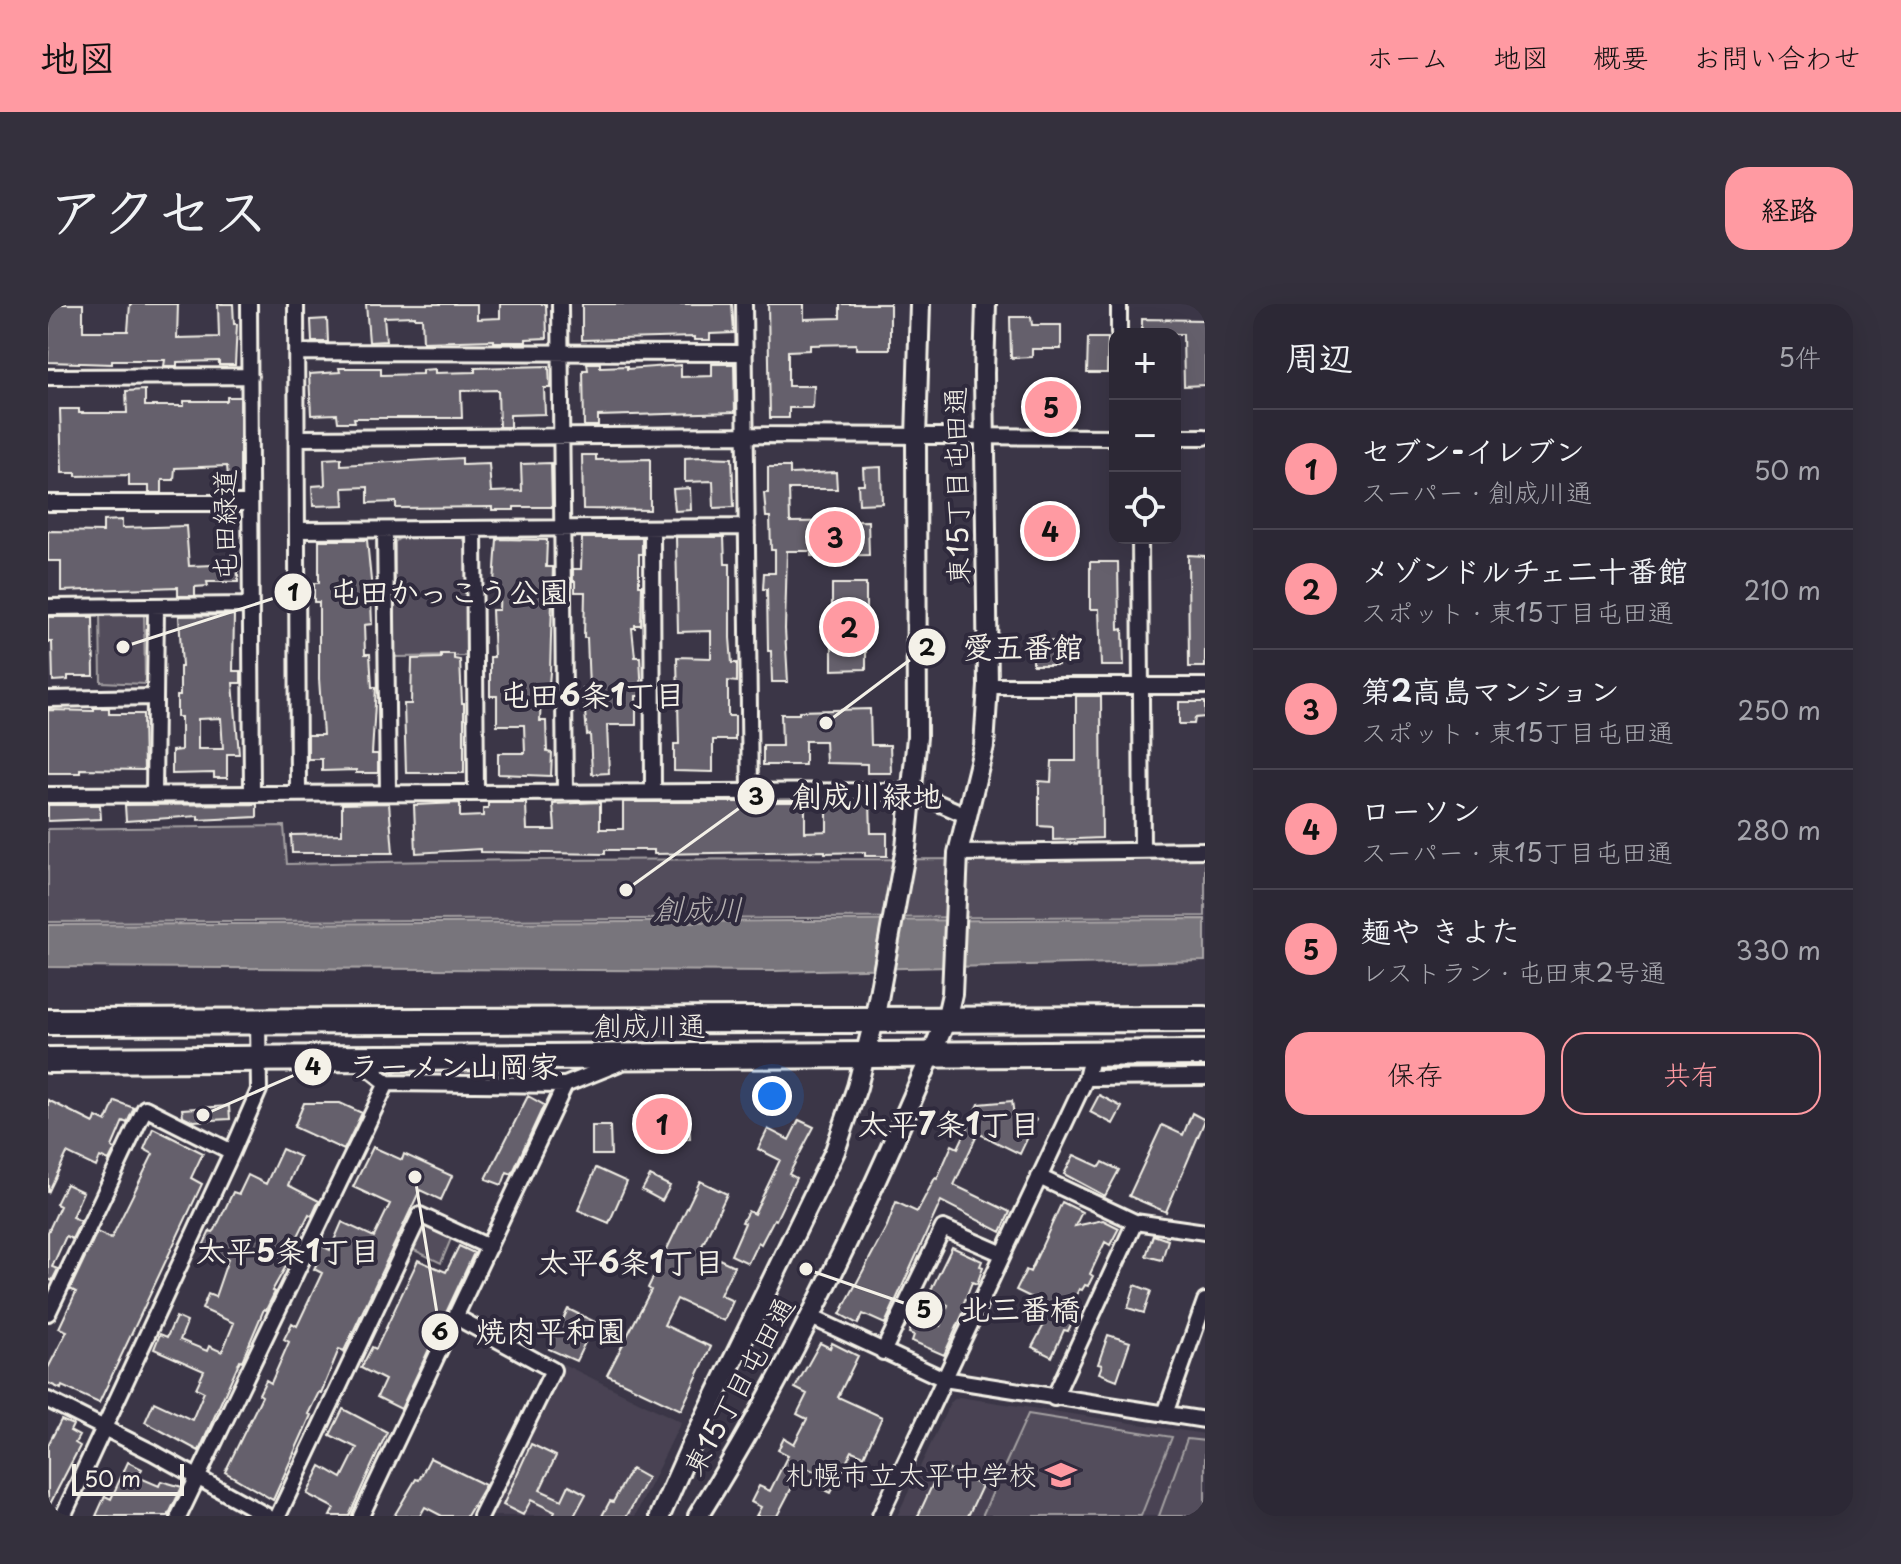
<!DOCTYPE html>
<html lang="ja">
<meta charset="utf-8">
<style>
body{margin:0;font-family:"Playpen Sans","Klee One",sans-serif;background:#34303d;color:#f1f3f6}
.controls{position:absolute;right:24px;top:24px;display:grid;overflow:hidden;border-radius:16px;box-shadow:0 8px 32px #0002}
.controls button{width:72px;height:72px;display:grid;place-items:center;padding:0;border:0;border-bottom:2px solid #484450;background:#2c2835;color:#f1f3f6;font:40px sans-serif}
.scale{position:absolute;left:24px;bottom:20px;width:112px;box-sizing:border-box;padding-left:8px;border:4px solid #f4f1e8;border-top:0;font-size:22px;line-height:28px;white-space:nowrap;color:#f4f1e8;-webkit-text-stroke:6px #2f2a3d;paint-order:stroke}
.you{position:absolute;left:724px;top:792px;width:28px;height:28px;margin:-20px;border:6px solid #fff;border-radius:50%;background:#1a73e8;box-shadow:0 0 0 12px #1a73e833}
.badge{display:grid;place-items:center;width:52px;height:52px;border-radius:50%;background:#ff9aa2;color:#111;font-size:26px;font-weight:700}
.pin{position:absolute;translate:-50% -50%;border:4px solid #fff;box-shadow:0 2px 8px #0006}
.list{margin:0;padding:0;list-style:none}
h2{display:flex;justify-content:space-between;align-items:center;height:104px;margin:0;padding:0 32px;font-size:34px}
h2 small{font-size:26px;font-weight:400;color:#a6a6ad}
.list li{display:grid;grid-template-columns:52px 1fr auto;gap:24px;align-items:center;box-sizing:border-box;height:120px;padding:0 32px;border-top:2px solid #484450}
.list b{display:block;font-size:30px;white-space:nowrap}
.list p{margin:0;font-size:26px;white-space:nowrap;color:#a6a6ad}
.list em{font-size:26px;font-style:normal;color:#a6a6ad}
.actions{display:flex;gap:16px;padding:24px 32px}
.actions a{flex:1;padding:18px 0;border:2px solid #ff9aa2;border-radius:24px;text-align:center;font-size:28px;color:#ff9aa2}
.actions .main{background:#ff9aa2;color:#111}
.icon{flex:none;width:44px;height:44px;fill:none;stroke:currentColor;stroke-width:2;stroke-linecap:round;stroke-linejoin:round}
.map{position:relative;flex:none;width:1157px;height:1212px;overflow:hidden;border-radius:24px}
header{display:flex;align-items:center;gap:48px;box-sizing:border-box;height:112px;padding:0 40px;background:#ff9aa2;color:#111}
header strong{font-size:38px}
nav{display:flex;gap:44px;margin-inline-start:auto;font-size:28px}
.intro{display:flex;align-items:center;justify-content:space-between;box-sizing:border-box;height:192px;padding:0 48px}
h1{margin:0;font-size:56px}
.button{padding:20px 36px;border-radius:24px;background:#ff9aa2;color:#111;font-size:28px;font-weight:700}
main{display:flex;gap:48px;padding:0 48px}
aside{flex:1;background:#2c2835;border-radius:24px;box-shadow:0 8px 32px #0002}
.map>svg:first-child{display:block}
</style>
<header>
<strong>地図</strong>
<nav><a>ホーム</a><a>地図</a><a>概要</a><a>お問い合わせ</a></nav>
</header>
<div class="intro"><h1>アクセス</h1><a class="button">経路</a></div>
<main>
<div class="map">
<svg width="1157" height="1212" viewBox="0 0 1157 1212">
<rect width="100%" height="100%" fill="#3b3647"/>
<filter id="ink" filterUnits="userSpaceOnUse"><feTurbulence type="fractalNoise" baseFrequency=".0125" numOctaves="2"/><feDisplacementMap in="SourceGraphic" scale="16" xChannelSelector="R" yChannelSelector="G"/><feConvolveMatrix kernelMatrix="1 2 1 2 8 2 1 2 1" color-interpolation-filters="sRGB"/></filter>
<g filter="url(#ink)">
<path fill="#484352" d="M515,1060l118,58 -46,94h-143z
M911,1093l246,37v82h-308l54,-115z"/>
<path fill="#534e5c" stroke="#a4a0a2" stroke-width="2" d="M353,233h60l5,5v114l-71,1v-115z
M52,308h44l1,72 -44,-2z
M236,522l3,38c306,-8 612,-2 918,-7v59l-1157,6v-93z
M375,916l30,14 -12,29 -31,-15z
M980,1110l144,23 -31,79h-159z
M1139,1135l18,2v75h-46z"/>
<path fill="#78747b" stroke="#aaa6a7" stroke-width="2" d="M1157,615v42l-431,10 -726,-4v-42z"/>
<path fill="#65616c" stroke="#f4f1e8" stroke-width="2" fill-rule="evenodd" d="M1,0h34v27h45l2,-27h48l-1,34 42,-1 -1,-33h15l1,20h3l-2,41h-16v-4l-42,1v4h-13l1,-6h-53v4l-64,-2z
M318,0h111v15l23,-1v-14h46l1,34 -21,1v3h-32v-2l-71,2 -1,-24h-7v-2l-31,1 2,24 -17,1z
M534,0h150l2,29 -24,1v6h-16v-3l-112,3z
M720,0h36v15l36,-1v-14h50v45h-34v-5l-46,1v5l-22,1v35h26l-1,22h-24v10h-19z
M962,13h21l1,8h29v24h-29v8l-21,1z
M279,15l1,23h-16l-1,-22z
M1094,15l63,1v65l-21,1 -1,-52h-41z
M1040,34h20l-1,35h-20z
M539,59h13v4l27,-1v3l54,-4v12l31,-1v-12h22l1,48 -137,4v10h-14l-1,-56h5z
M501,62l1,22h-6l1,26 -35,1v12h-11l-1,-37 -37,1 1,27h-108l1,4h-17l-1,-8 -26,1 -2,-41 31,-2 -1,-4h42v7l41,-1v-4l13,-1v4l40,-1v-4z
M97,86v16h39v-5h43v-4h13v79l-12,1 -1,-11 -52,2 -1,12h-12v13h-13v-7h-20v-11l-53,1v-3h-14l-2,-64h19v4h48l-1,-22z
M534,151h14v5l54,-1v51l-67,-1z
M654,153l30,1 2,49 -20,1 -1,-27 -28,1v-24z
M293,154v7l121,-7v7l27,-1 2,28 31,-1 -1,-27 30,-1 1,44h-38v3h-22v-3l-96,1v-6l-28,1v-16l-25,1 1,17 -31,1 -1,-20 13,-1 -1,-26z
M720,163h22v7l46,-2 1,17h-48l1,33 78,-1 1,34 -58,1v-5h-24l-2,78 3,53h-16l-1,-31h-3l-1,-62h-4l1,-16h11v-23h-4l-1,-33h-4l-2,-24h4z
M833,163l1,36 -23,1 -1,-20h6l-1,-16z
M642,184l1,22 -16,1 -2,-22z
M989,204h26v45h-25z
M74,216v8l64,-2 3,40 49,-2v18h-31l1,4 -13,1v9h-17v-9l-117,4v-30h-13v-30l55,1v-11z
M628,233h48l1,27h5v74l2,25h5v19l-9,-1v35h7v24h-22v32l-39,-1v-27h5l-2,-87 34,1v-27l-33,1z
M534,234h60v16h-3v31h3l-1,40h-6v3h-3l3,29h5l2,39h-6v29h-29l2,48 -17,1 -2,-40 -3,1 -4,-47h6l-2,-50h-3l1,-46h-10v-11h-2v-12h8z
M449,235l50,1 -1,27h7l-3,105 -2,24h-7l-1,25h6l1,31 5,1 -1,23 -53,-2v-21h27l-1,-28h-27v-29h-7v-39h4l-2,-47h7l1,-27h-6z
M271,236h48l6,61h-2l1,23 -8,1 1,29h5l2,33h4l-4,67h6v19h-22v-3l-34,1v-12h-14v-24h15l-4,-56v-77h-5v-19h5z
M1140,251l17,1v111h-16z
M1042,258h28l1,68 4,-1 1,37h-23l-2,-57h-9z
M784,280h34v85l-34,1z
M186,311l-1,56h8v12h-8l6,71h-12v24h-13v-5l-42,1v-23l9,-1v-33h-4v-21h3v-29h2l-3,-51zM173,414l2,31h-25v-30z
M0,313h45l1,59h-26v4l-15,1 -1,-39h-4z
M1009,337l1,24h-25v-23z
M393,350h13v5l6,1 2,43h2v70h-58l-2,-69h7l1,-45 29,-1z
M1028,392h25l1,142 -49,2v-13l-14,-1v-45l12,1 1,-21h24z
M1131,398h26v15l-10,1 -1,6h-15z
M46,404h15v6h34l1,56 -64,-1v4h-32v-63l46,1z
M822,405l1,36h19l1,28h-24v-9l-41,-1 -1,-22h-20v24h-42v-19h19l-1,-32h18v-3z
M779,497h43l1,32h16v23h-22v-4l-40,1v-2l-171,3v-4h-49v4l-125,-2v-3l-64,4 -2,-48 46,-2v14l23,-1v-7h5v-6h38l1,27h28l-2,-26 47,-2v27h23v-27h176v4h6v26l22,-1z
M341,499l4,50h-101l-1,-18 51,-1v-30z
M209,500v13l-59,3v-4l-72,5 -1,-16z
M0,501h52l1,14 -53,2z
M1051,791l23,12 -9,17 -23,-12z
M480,792l16,9 -32,69 -5,-2 -5,13 -16,-6z
M0,796l46,23 2,-6 10,5 9,-21 19,7 -7,15 -4,-2 -11,26 3,2 -6,12 -9,-4 -4,10 -29,-14 -19,40z
M964,797l2,15 17,-2 5,6 -16,34 -42,-21 -24,52 56,27 -9,20 -60,-31 -56,123 -22,-10 -5,10 -18,-10 47,-88 9,-24 21,10 18,-34 2,1 15,-34 6,3 21,-44z
M256,799h36l22,10 -18,37 -50,-23z
M181,802l1,13 -37,2 -10,-5 -1,-7z
M1144,809l13,7 -39,92 -37,-16 33,-71 21,10z
M585,813h56l1,22h-51v-9h-5z
M751,816l15,7 -25,47 7,4 -20,42 -2,-1 -13,25 -3,-2 -10,21 -17,-8 14,-32 -3,-1 6,-11 6,3 26,-54 -22,-11 10,-20 21,11z
M544,822h18l1,29h-19z
M105,824l50,25 -12,25 11,6 -103,219 -37,-17 -1,3 -13,-6v-15l19,-37 -8,-3 17,-36 -6,-3 27,-57 14,7 42,-85 -9,-5z
M325,843l29,13 2,-6 48,22 -11,24 -21,-10 -76,161 -5,-2 -18,44 -2,-1 -11,22 3,1 -38,85 -48,-28 37,-76 -3,-2 7,-14 5,3 18,-41 -5,-3 8,-16 5,3 25,-53 -8,-4 5,-10 -4,-2 5,-12 10,5 12,-28 32,15 16,-33 -37,-17z
M234,845l18,8 -12,28 31,16 -7,15 -3,-2 -15,30 4,1 -26,46 3,1 -9,18 -2,-1 -22,52 -2,-1 -41,91 -54,-29 9,-20 38,18 12,-28 -8,-4 8,-17 -50,-22 6,-15 7,3 9,-20 11,5 -7,18 27,11 2,-5 13,6 12,-29 -32,-14 6,-15 7,3 13,-38 -26,-11 8,-17 3,1 2,-2 18,-38 6,2 9,-19 18,9z
M1026,851l26,12 3,-5 16,8 -14,26 -41,-22z
M548,864l31,14 -18,41 -31,-13z
M602,872l20,10 -8,15 -20,-11z
M652,877l27,13 -27,56 34,16 -14,29 13,6 -9,20 -47,-22 -13,26 47,22 -30,63 -74,-35 44,-85 -3,-2z
M18,880l17,8 -11,25 9,4 -9,18 -6,-3 -14,31 6,2 -6,12 -4,-2v-47l12,-26 -4,-2z
M1014,898l20,10 -7,14 28,-6 16,8 -9,17 -5,-3 -15,32 3,2 -5,10 -3,-1 -3,5 -3,-1 -12,26 7,3 -6,13 -4,-1 -12,27 -20,-10 21,-39 -37,-18 10,-20 4,2z
M1105,931l15,5 -6,20 -16,-4z
M411,942l15,7 -73,156 -24,-12 8,-17 -24,-12 11,-21 4,2 42,-89 28,12z
M904,943l30,14 -2,5 3,1 -6,17 -5,-2 -9,23 3,2 -22,48 -32,-14 2,-6 -5,-2 7,-17 24,10 8,-21 -20,-9z
M1087,981l16,6 -7,22 -16,-5z
M520,1005l27,13 -19,39 -27,-12z
M1060,1031l22,7 -13,38 -18,-7 3,-8 -4,-1z
M772,1039l10,5 2,-5 26,13 -20,41 44,20 -18,39 -12,-5 -21,42 -12,-6 5,-11 -21,-10 -26,50h-21l5,-9 -10,-5 8,-16 11,5 18,-36 -10,-5 6,-12 10,6 13,-25 -10,-5 10,-20 -12,-6z
M295,1105l44,23 -38,84h-19l4,-8 -27,-14 14,-28 21,12 15,-30 -27,-13z
M13,1116l12,5 -3,6 9,5 -4,7 5,3 -32,62v-63z
M483,1140l25,12 -16,34 22,10 7,-15 17,9 -12,22h-21l2,-4 -24,-12 -8,15 -20,-10z
M382,1154l55,27 -18,31h-25l-17,-9 -5,9h-26l22,-37 3,1z
M80,1158l14,7 -4,8 21,9 2,-5 21,6 -14,29h-72l9,-20 6,3z
M893,1162l41,20 -14,30h-50z
M583,1165l16,9 -20,38h-25l8,-15 3,1z"/>
<g fill="none" stroke-linecap="round" stroke-linejoin="round">
<defs>
<path id="street" d="M201,0l3,490
M248,0l2,490
M512,0l5,488
M696,0l6,488
M1071,0v30
M248,48l449,1
M0,73l202,-1
M1127,133h30
M250,134l447,-3 370,2
M0,199h202
M604,224l1,264
M426,225l2,263
M250,226l449,-3
M337,226l3,263
M1092,234l2,313
M0,303l203,-2
M940,382h217
M0,395l107,-2
M0,491l863,-4 55,24
M106,491l2,-189
M910,549l247,-3
M308,754l31,25 178,2 57,-23
M1038,774l119,-1
M991,873l96,45 70,10
M0,1009l97,-205 87,44
M408,1013l97,53 -72,146
M763,1013l133,62 261,41
M835,1048l60,-124 60,26
M1006,1094l81,-176
M0,1096l104,52 115,64
M1117,1110l40,-113
M15,1212l169,-364 27,-62 -1,-68
M131,1212l208,-433
M230,1212l142,-301 69,32
M313,1212l204,-431
M832,1212l206,-438 6,-24"/>
<path id="secondary" d="M612,1212l30,-68 145,-297 22,-64 17,-66 32,-173 11,-111 -1,-299 4,-134
M650,1212c99,-157 176,-325 248,-496l6,-26 6,-141 26,-107 4,-60 -4,-313 2,-69"/>
<path id="highway" d="M0,718l1157,-3
M0,756l1157,-7"/>
</defs>
<use href="#street" stroke="#f4f1e8" stroke-width="20"/>
<use href="#secondary" stroke="#f4f1e8" stroke-width="24"/>
<use href="#highway" stroke="#f4f1e8" stroke-width="30"/>
<use href="#street" stroke="#2f2a3d" stroke-width="14"/>
<use href="#secondary" stroke="#2f2a3d" stroke-width="18"/>
<use href="#highway" stroke="#2f2a3d" stroke-width="24"/>
</g>
</g>
<defs>
<symbol id="school-bare" viewBox="-9 -9 18 18"><path d="M0-5L7-2L0 1L-7-2ZM-4 1L0 2.5L4 1V4Q0 6-4 4Z" fill="#ff9aa2" stroke="#2f2a3d" stroke-width="2.5" paint-order="stroke"/></symbol>
</defs>
<g fill-rule="evenodd">
<use href="#school-bare" x="991" y="1149" width="44" height="44"/>
</g>
<g text-anchor="middle" stroke-width="8" stroke-linejoin="round" paint-order="stroke">
<g font-size="28" fill="#f4f1e8" stroke="#2f2a3d">
<text transform="translate(909 182) rotate(-91)" y="10">東15丁目屯田通</text>
<text transform="translate(177 221) rotate(-90)" y="10">屯田緑道</text>
<text x="602" y="732">創成川通</text>
<text transform="translate(691 1082) rotate(-61)" y="10">東15丁目屯田通</text>
</g>
<g font-size="28" fill="#f4f1e8" stroke="#2f2a3d" text-anchor="end">
<text x="989" y="1181">札幌市立太平中学校</text>
</g>
<g font-size="30" font-weight="bold" fill="#f4f1e8" stroke="#2f2a3d">
<text x="544" y="402">屯田6条1丁目</text>
<text x="901" y="831">太平7条1丁目</text>
<text x="240" y="958">太平5条1丁目</text>
<text x="583" y="969">太平6条1丁目</text>
</g>
<g font-size="30" font-style="italic" fill="#b6b2b2" stroke="#2f2a3d">
<text x="650" y="616">創成川</text>
</g>
</g>
<path fill="none" stroke="#f4f1e8" stroke-width="3" d="M75 343L245 288M778 419L879 343M578 586L708 492M155 811L265 763M758 965L876 1006M367 873L392 1028"/>
<g fill="#f4f1e8" stroke="#2f2a3d" stroke-width="3">
<circle cx="75" cy="343" r="8"/>
<circle cx="778" cy="419" r="8"/>
<circle cx="578" cy="586" r="8"/>
<circle cx="155" cy="811" r="8"/>
<circle cx="758" cy="965" r="8"/>
<circle cx="367" cy="873" r="8"/>
<circle cx="245" cy="288" r="20"/>
<circle cx="879" cy="343" r="20"/>
<circle cx="708" cy="492" r="20"/>
<circle cx="265" cy="763" r="20"/>
<circle cx="876" cy="1006" r="20"/>
<circle cx="392" cy="1028" r="20"/>
</g>
<g font-size="24" text-anchor="middle" font-weight="bold" fill="#111">
<text x="245" y="297">1</text>
<text x="879" y="352">2</text>
<text x="708" y="501">3</text>
<text x="265" y="771">4</text>
<text x="876" y="1014">5</text>
<text x="392" y="1036">6</text>
</g>
<g font-size="30" text-anchor="middle" font-weight="bold" fill="#f4f1e8" stroke="#2f2a3d" stroke-width="8" stroke-linejoin="round" paint-order="stroke">
<text x="401" y="299">屯田かっこう公園</text>
<text x="975" y="354">愛五番館</text>
<text x="819" y="503">創成川緑地</text>
<text x="406" y="773">ラーメン山岡家</text>
<text x="972" y="1016">北三番橋</text>
<text x="503" y="1038">焼肉平和園</text>
</g>
</svg>
<div class="controls">
<button>+</button>
<button>−</button>
<button><svg class="icon" aria-label="locate" viewBox="0 0 24 24"><circle cx="12" cy="12" r="6"/><path d="M12 2v4M12 18v4M2 12h4M18 12h4"/></svg></button>
</div>
<div class="scale">50 m</div>
<div class="you"></div>
<div class="pin badge" style="left:614px;top:820px">1</div>
<div class="pin badge" style="left:801px;top:323px">2</div>
<div class="pin badge" style="left:787px;top:233px">3</div>
<div class="pin badge" style="left:1002px;top:227px">4</div>
<div class="pin badge" style="left:1003px;top:103px">5</div>
</div>
<aside>
<h2>周辺<small>5件</small></h2>
<ul class="list">
<li><span class="badge">1</span><div><b>セブン-イレブン</b><p>スーパー · 創成川通</p></div><em>50 m</em></li>
<li><span class="badge">2</span><div><b>メゾンドルチェ二十番館</b><p>スポット · 東15丁目屯田通</p></div><em>210 m</em></li>
<li><span class="badge">3</span><div><b>第2高島マンション</b><p>スポット · 東15丁目屯田通</p></div><em>250 m</em></li>
<li><span class="badge">4</span><div><b>ローソン</b><p>スーパー · 東15丁目屯田通</p></div><em>280 m</em></li>
<li><span class="badge">5</span><div><b>麺や きよた</b><p>レストラン · 屯田東2号通</p></div><em>330 m</em></li>
</ul>
<div class="actions"><a class="main">保存</a><a>共有</a></div>
</aside>
</main>
